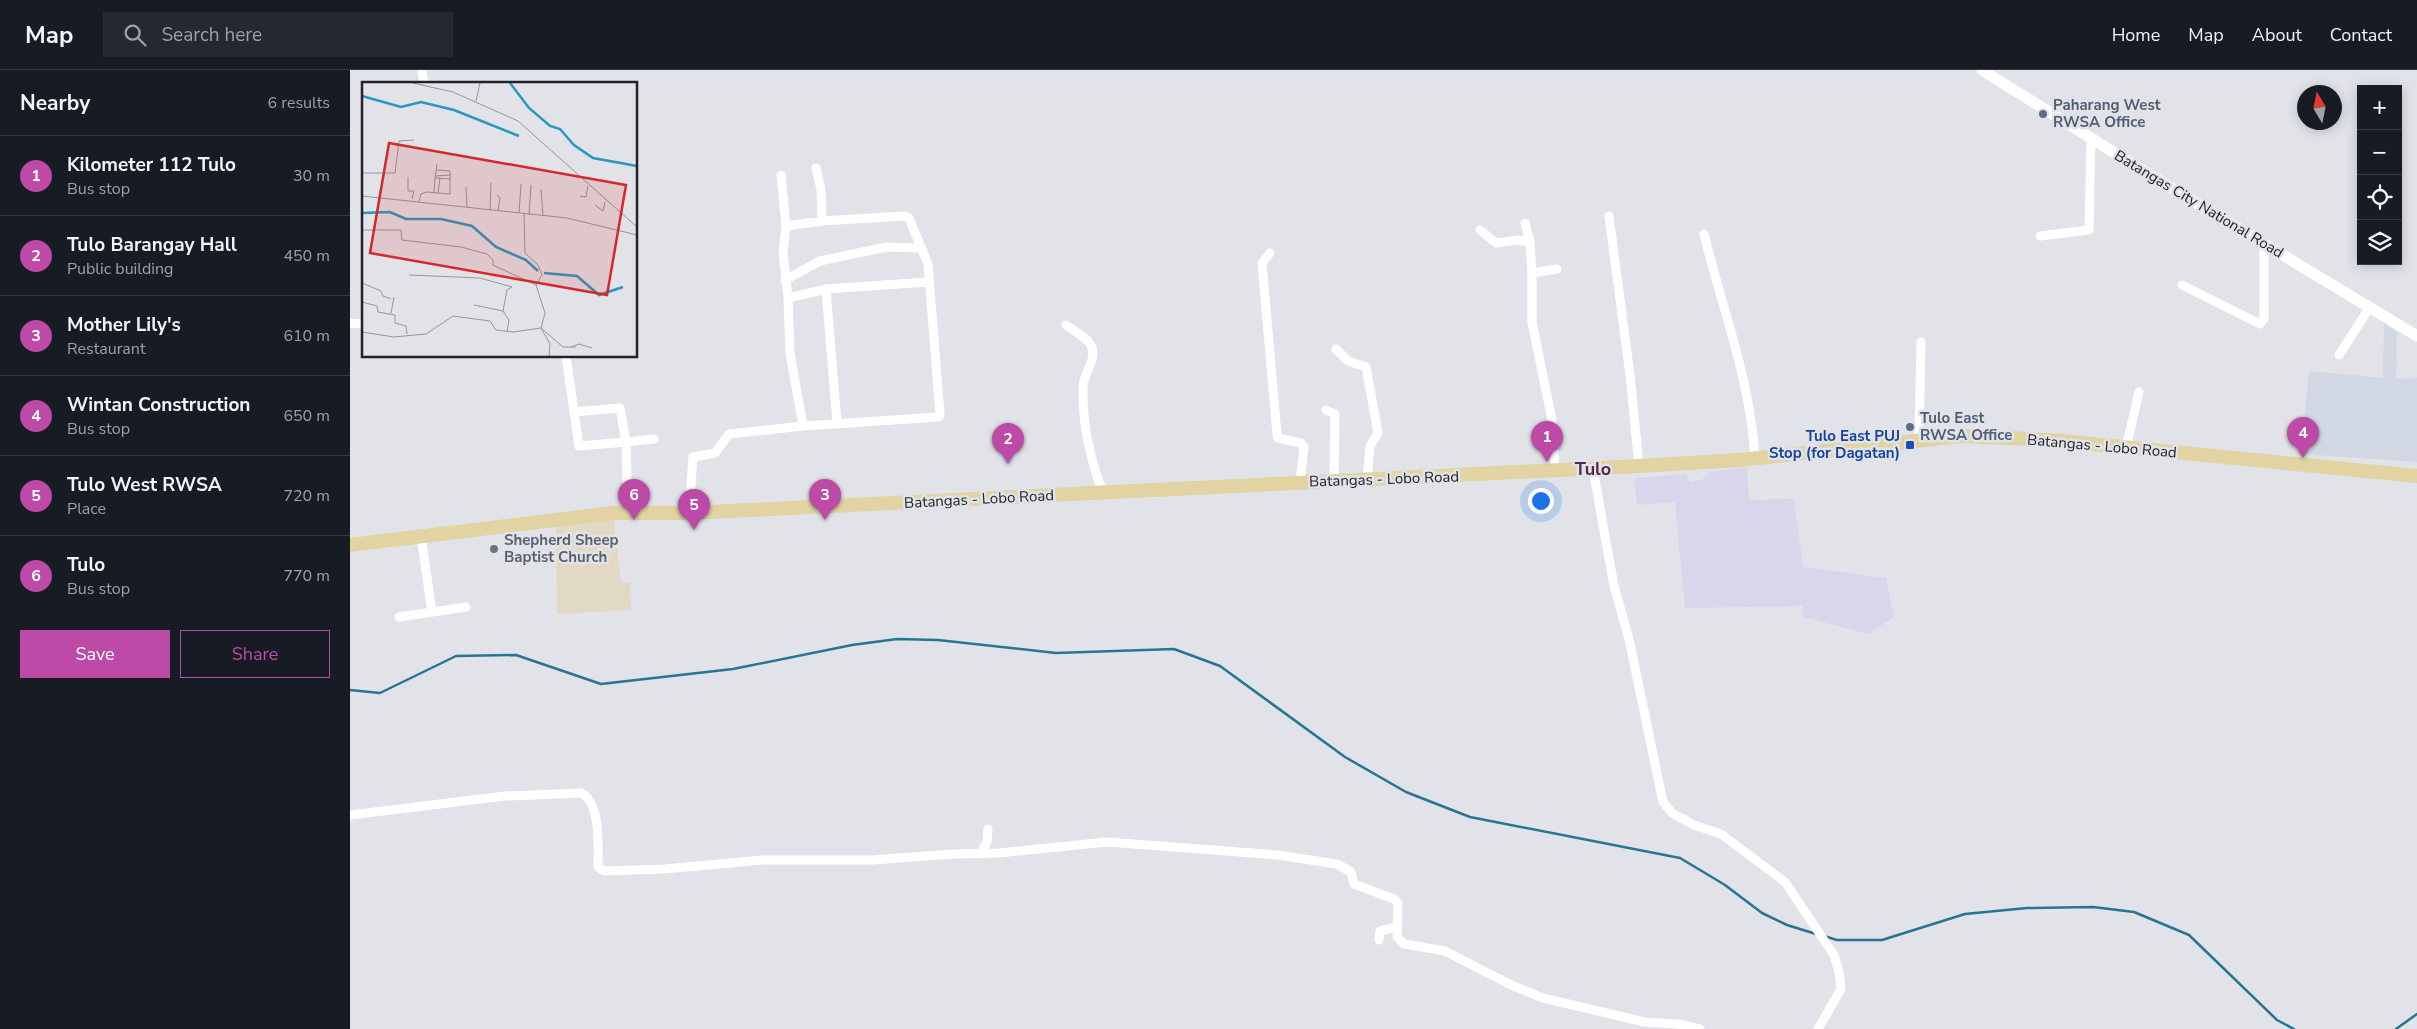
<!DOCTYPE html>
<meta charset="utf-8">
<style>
body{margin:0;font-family:"Nunito Sans",sans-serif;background:#242831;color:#f1f3f6}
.controls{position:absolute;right:15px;top:15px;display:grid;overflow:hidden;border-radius:0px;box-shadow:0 2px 12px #0003}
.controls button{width:45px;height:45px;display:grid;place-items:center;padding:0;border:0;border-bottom:1px solid #363941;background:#171b24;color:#f1f3f6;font:25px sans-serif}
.compass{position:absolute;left:1947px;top:15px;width:45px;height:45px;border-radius:50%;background:#171b24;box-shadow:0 2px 12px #0003;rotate:350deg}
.you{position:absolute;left:1190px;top:430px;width:18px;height:18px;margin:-12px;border:4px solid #fff;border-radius:50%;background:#1a73e8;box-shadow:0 0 0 8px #1a73e833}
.badge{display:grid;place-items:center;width:32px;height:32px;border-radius:50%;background:#bc4aa6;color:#fff;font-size:16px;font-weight:700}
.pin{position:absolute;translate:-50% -41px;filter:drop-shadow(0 1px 2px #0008)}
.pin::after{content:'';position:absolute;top:26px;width:18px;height:15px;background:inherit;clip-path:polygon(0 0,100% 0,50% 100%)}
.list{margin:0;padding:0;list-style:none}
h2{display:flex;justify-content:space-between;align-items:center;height:65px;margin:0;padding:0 20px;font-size:21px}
h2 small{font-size:16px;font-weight:400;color:#9ea1a6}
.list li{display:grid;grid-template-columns:32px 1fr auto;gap:15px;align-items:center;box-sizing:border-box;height:80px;padding:0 20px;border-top:1px solid #363941}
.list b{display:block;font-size:19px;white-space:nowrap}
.list p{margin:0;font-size:16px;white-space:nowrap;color:#9ea1a6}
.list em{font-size:16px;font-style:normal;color:#9ea1a6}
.actions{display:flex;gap:10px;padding:15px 20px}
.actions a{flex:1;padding:11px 0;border:1px solid #bc4aa6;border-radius:0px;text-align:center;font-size:18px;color:#bc4aa6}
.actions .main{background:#bc4aa6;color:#fff}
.icon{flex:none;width:28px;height:28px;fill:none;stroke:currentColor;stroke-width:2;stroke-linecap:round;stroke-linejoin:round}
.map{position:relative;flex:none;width:2067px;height:959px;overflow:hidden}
header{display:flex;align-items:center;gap:30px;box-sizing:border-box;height:70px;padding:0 25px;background:#171b24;border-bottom:1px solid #363941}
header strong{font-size:24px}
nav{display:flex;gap:28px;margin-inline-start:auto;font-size:18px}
.search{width:350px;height:45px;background:#242831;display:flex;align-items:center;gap:12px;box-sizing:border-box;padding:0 18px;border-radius:0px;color:#9ea1a6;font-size:19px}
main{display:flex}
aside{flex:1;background:#171b24}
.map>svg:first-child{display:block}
</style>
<header>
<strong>Map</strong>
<div class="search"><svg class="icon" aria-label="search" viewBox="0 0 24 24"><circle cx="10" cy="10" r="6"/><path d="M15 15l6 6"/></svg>Search here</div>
<nav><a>Home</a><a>Map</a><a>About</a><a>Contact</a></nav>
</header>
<main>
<aside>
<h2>Nearby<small>6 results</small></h2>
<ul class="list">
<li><span class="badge">1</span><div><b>Kilometer 112 Tulo</b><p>Bus stop</p></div><em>30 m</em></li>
<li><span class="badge">2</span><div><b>Tulo Barangay Hall</b><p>Public building</p></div><em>450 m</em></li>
<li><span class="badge">3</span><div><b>Mother Lily's</b><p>Restaurant</p></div><em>610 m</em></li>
<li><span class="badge">4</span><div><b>Wintan Construction</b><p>Bus stop</p></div><em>650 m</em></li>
<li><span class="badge">5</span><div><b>Tulo West RWSA</b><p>Place</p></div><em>720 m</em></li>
<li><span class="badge">6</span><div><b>Tulo</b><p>Bus stop</p></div><em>770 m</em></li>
</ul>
<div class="actions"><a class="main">Save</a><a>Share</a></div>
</aside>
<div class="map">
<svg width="2067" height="959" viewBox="0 0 2067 959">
<rect width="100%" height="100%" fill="#e1e3e8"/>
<path fill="#d2d8e3" d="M2034,253l13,10 -1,46 21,-1v84l-116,-8 8,-83 74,7z"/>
<path fill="#d9d6ec" d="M1397,397l2,33 45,-1 9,68 83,11 8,39 -26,17 -65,-17 -1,-11 -117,2 -10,-106 -38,3 -3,-27 52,-4 5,8 11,-2 5,-7z"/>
<path fill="#e1d9c4" d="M264,450l7,63 9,-1 1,28 -74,4 -1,-89z"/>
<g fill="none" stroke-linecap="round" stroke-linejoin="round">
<path stroke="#267592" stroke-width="2.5" d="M0,620l30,3 76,-37 60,-1 85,29 132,-15 119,-24 45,-6 41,1 118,13 118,-4 46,17 125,91 61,35 64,25 210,41 45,27 37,28 25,12 29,9
M1474,866l13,4h45l83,-26 62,-6 66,-1 41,5 55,23 88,85 17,9
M2046,959l21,-15"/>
<path stroke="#fff" stroke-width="9" d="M72,0l2,14
M466,98l5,21 1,32
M431,105l5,51 -3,26 5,46 38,-9 102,-7
M1259,146l21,159 9,91
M1175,153l5,19 2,31v49l20,98 3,51
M1130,160l16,13 22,-3 12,2
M1354,164c18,74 47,148 51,224
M1690,166l49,-6 2,-91
M920,183l-8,10 15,172 1,3 23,5 3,4 -4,35
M1182,203l25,-4
M435,210l35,-19 9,-2 58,-12 34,1
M1832,215l78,39 4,-5v-75
M476,219l11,134
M438,228l2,55 13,73
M0,253l14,1
M716,255c8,6 24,14 26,23 4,13 -8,25 -9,38 -1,36 7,73 20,107
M986,279l12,12 18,6 12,66 -8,13 -3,34
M1989,285l31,-48
M216,286l13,90 47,-4 2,71
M976,340l9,4 -1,67
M224,342l46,-4 6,34 28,-3
M1569,370l2,-98
M1776,378l13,-56
M1243,399l21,117 15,53 34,163 9,11 22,12 27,9 64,48 49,73 5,17 2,17 -23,40
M339,443l4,-56 22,-4 14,-19 74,-8 136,-9 1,-3 -12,-150 -19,-46 -5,-2 -82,5 -36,5
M71,466l11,76
M49,547l67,-10
M0,745l155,-19 76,-3c20,9 17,54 17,74l6,4 61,-2 97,-9h111l80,-6 46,-1 108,-11 171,13 59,9 14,8 3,12 40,15 4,4 -1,34 7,7 41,7 64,33 34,14 101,24 34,2 22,5
M631,783l6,-11 1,-13
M1029,870l1,-9 17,-4"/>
<path stroke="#fff" stroke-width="11" d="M1632,0l168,105 267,161"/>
<path stroke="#e1d3a2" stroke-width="14" d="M0,475l263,-32h76l102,-5 848,-42 101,-6 221,-24 90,4 366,36"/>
</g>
<g fill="#5c6f8a" stroke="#e1e3e8" stroke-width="2">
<circle cx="1693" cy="44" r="5"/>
<circle cx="1560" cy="357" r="5"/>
</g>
<rect fill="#1a4fb4" stroke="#e1e3e8" stroke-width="2" x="1555" y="370" width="10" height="10" rx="2.5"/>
<circle fill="#6b7280" stroke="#e1e3e8" stroke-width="2" cx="144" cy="479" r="5"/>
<g text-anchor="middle" stroke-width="5" stroke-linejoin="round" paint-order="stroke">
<g font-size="15" font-weight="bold" fill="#4e5e75" stroke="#e1e3e8" text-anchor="start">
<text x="1703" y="40">Paharang West<tspan x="1703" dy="17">RWSA Office</tspan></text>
<text x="1570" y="353">Tulo East<tspan x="1570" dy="17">RWSA Office</tspan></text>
</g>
<g font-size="15" fill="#222325" stroke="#e1e3e8">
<text transform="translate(1849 134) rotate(31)" y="5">Batangas City National Road</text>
<text transform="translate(1752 376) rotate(5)" y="5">Batangas - Lobo Road</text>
<text transform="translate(1034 409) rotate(-2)" y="5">Batangas - Lobo Road</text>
<text transform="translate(629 429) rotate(-3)" y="5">Batangas - Lobo Road</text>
</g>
<g font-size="15" font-weight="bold" fill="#164399" stroke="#e1e3e8" text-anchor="end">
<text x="1550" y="371">Tulo East PUJ<tspan x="1550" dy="17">Stop (for Dagatan)</tspan></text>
</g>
<g font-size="15" font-weight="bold" fill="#5b616d" stroke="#e1e3e8" text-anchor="start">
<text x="154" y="475">Shepherd Sheep<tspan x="154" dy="17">Baptist Church</tspan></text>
</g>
<g font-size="18" font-weight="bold" fill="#5b244f" stroke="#e1e3e8">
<text x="1243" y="405">Tulo</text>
</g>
</g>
<g transform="translate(12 12)">
<rect width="275" height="275" fill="#e1e3e8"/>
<path fill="none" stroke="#2898c0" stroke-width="2.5" d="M148,1l19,25 21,18 10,3 14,16 19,13 44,8M0,14l39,11 20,-5 33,8 65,26M0,131l28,-1 16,7h35l31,7 24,21 30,13 12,11M182,191l33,3 22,19 24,-8"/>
<path fill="none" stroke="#95969a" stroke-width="1" d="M51,1l40,9 65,29 119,106M114,19l4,-18M75,82l-2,14 16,1M0,91h33l4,-32 15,-1M73,94l16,-1M46,95v14h6l-2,8M104,105l1,20M179,107l2,27M72,111l1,-15M76,111l2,-15M135,113l3,3 -2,13M0,114l205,22 70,17M218,114l6,1 2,-11M57,119l2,-7 5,-2 24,2v-23l-14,-1M233,123l8,6 2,-9M128,128l1,-27M157,131l2,-29M162,132l1,39 13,12 4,10 -6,10M167,133l2,-30M0,148h39l1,10 59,7 26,7 6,6v5l43,20 9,28 -4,15 -28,4 -17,-2 -6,-9 -37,-5 -27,18 -32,3 -32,-5M47,193l71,3 32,9 -5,3 -4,21 -29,-6M0,201l19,8 2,5 8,3M0,220l15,4 1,6 17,3v8l11,3 1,8M141,229l6,9 -2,12M29,231l3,-16M179,246l22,19h13M179,246l9,16 -1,12M209,265l8,-3 13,4"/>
<path fill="#d62828" fill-opacity="0.15" stroke="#d62828" stroke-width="2.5" d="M27,61l237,42 -19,110 -237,-42z"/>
<rect width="275" height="275" fill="none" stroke="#222325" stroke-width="2.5"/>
</g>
</svg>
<div class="controls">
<button>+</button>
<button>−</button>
<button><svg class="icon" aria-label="locate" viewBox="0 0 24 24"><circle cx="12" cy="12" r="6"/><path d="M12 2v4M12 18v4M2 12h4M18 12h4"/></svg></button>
<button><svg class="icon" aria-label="layers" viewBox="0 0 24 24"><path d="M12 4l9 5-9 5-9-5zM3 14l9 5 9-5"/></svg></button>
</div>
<svg class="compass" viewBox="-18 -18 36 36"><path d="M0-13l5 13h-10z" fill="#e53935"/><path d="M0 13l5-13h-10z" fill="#9ea1a6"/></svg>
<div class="you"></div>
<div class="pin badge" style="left:1197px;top:392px">1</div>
<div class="pin badge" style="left:658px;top:394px">2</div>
<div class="pin badge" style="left:475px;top:450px">3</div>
<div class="pin badge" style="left:1953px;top:388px">4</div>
<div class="pin badge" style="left:344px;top:460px">5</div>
<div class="pin badge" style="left:284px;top:450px">6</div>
</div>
</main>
